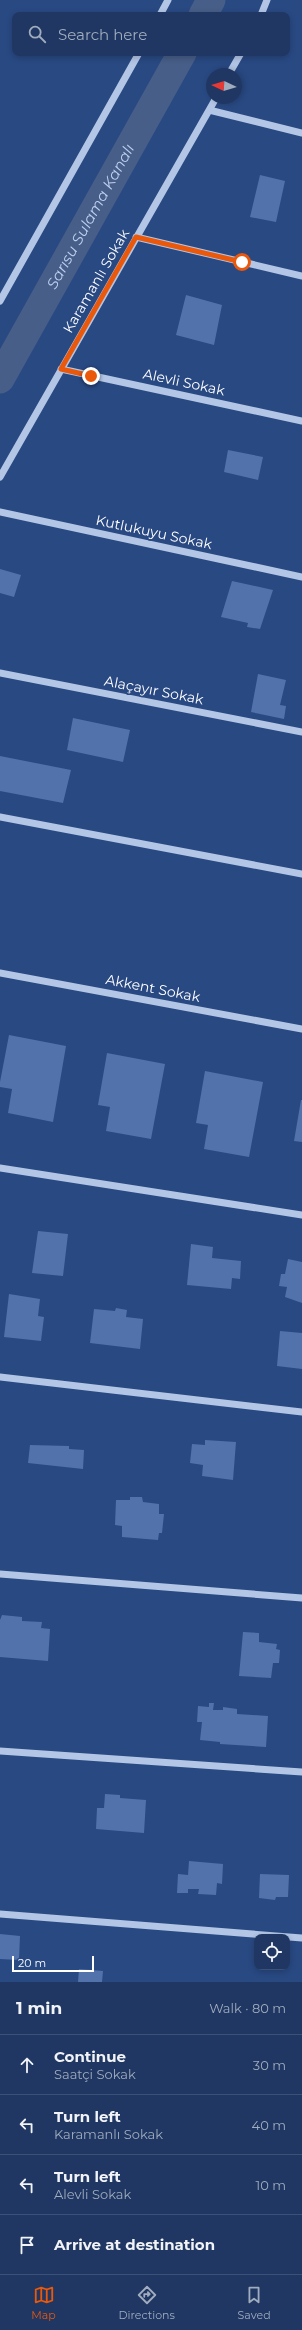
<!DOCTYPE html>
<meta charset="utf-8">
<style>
body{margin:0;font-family:Montserrat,sans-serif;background:#273f68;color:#f1f3f6}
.controls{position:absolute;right:12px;bottom:12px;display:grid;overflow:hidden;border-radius:8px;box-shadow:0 2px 6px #0003}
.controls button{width:36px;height:36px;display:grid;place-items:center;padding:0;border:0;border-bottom:1px solid #3c5177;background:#1f3762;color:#f1f3f6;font:20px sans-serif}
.compass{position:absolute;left:206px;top:68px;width:36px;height:36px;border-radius:50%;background:#1f3762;box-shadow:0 2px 6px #0003;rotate:274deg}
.scale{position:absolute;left:12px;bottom:10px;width:82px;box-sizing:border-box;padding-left:4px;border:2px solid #fff;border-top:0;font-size:11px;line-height:14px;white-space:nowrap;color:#fff;-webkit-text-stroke:3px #294983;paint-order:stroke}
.stop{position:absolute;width:12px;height:12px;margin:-9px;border:3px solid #ea580c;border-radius:50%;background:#fff}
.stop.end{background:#ea580c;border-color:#fff;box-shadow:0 1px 4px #0008}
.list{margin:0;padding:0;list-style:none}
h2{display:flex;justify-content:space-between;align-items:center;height:52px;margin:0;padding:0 16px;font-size:17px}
h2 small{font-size:13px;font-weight:400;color:#a1acbe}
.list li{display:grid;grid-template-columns:26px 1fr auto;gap:12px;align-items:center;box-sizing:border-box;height:60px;padding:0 16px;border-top:1px solid #3c5177}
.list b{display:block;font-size:15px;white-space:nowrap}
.list p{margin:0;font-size:13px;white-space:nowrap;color:#a1acbe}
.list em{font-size:13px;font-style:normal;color:#a1acbe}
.icon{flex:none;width:22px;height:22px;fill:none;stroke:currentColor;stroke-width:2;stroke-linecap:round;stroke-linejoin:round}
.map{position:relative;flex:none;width:302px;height:1982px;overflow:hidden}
.search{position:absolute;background:#1f3762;box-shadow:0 2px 6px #0003;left:12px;right:12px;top:12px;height:44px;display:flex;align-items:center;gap:10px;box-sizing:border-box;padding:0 14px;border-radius:8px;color:#a1acbe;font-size:15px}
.sheet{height:292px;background:#1f3762}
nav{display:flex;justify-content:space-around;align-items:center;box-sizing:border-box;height:56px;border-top:1px solid #3c5177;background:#1f3762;font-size:11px;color:#a1acbe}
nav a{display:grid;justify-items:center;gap:2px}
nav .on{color:#ea580c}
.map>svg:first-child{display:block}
</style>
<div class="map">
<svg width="302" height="1982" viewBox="0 0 302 1982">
<rect width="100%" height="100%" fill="#294983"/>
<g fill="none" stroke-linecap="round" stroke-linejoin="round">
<g stroke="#475e88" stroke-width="29">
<path d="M203,15l8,-15"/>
<path id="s1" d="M0,379l182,-326"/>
</g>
</g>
<path fill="#5272ab" d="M260,175l25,6 -9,41 -26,-5z
M186,295l36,10 -8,40 -38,-10z
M228,450l35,7 -5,23 -34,-8z
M0,569l21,6 -7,22 -14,-4z
M232,581l41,9 -13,39 -13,-2 1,-4 -27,-6z
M258,674l28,6 -6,25 6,1 -2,13 -33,-7z
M73,718l57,12 -7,32 -56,-12z
M0,756l71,14 -8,33 -63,-12z
M9,1035l57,11 -13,76 -45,-9 4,-24 -12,-2v-5z
M107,1053l58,11 -14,75 -45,-8 4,-24 -12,-2z
M205,1071l58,11 -14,75 -45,-8 4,-24 -12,-2z
M301,1100h1v42l-8,-1z
M38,1231l30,3 -5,42 -31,-3z
M191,1244l22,3 -1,11 29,3 -1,18 -8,-1 -1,11 -44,-4z
M288,1259l14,3v41l-17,-6 2,-10 -8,-1 2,-12h4z
M9,1294l31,5 -2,17 6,1 -3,24 -37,-4z
M116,1308l11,2 -1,7 17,2 -3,30 -50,-6 4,-34 21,2z
M280,1331l22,2v36l-25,-3z
M205,1440l31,2 -3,38 -31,-4 1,-11 -13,-2 2,-19 13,1z
M30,1445l39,1v3l15,1 -1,19 -55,-6z
M130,1497h12l1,5 16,2v10h5l-2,19h-3l-1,7 -36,-3v-11l-7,-1 1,-25h14z
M2,1615l20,2v4l20,1 -1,6 9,1 -2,32 -48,-4v-37z
M243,1632l16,1v9l18,2 -1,5 4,1 -1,13h-6l-2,15 -32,-2z
M209,1703h5l-1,7h10v-3l14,2v5l31,2 -2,31 -46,-3v-2l-20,-2 2,-18h-5l1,-16 11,1z
M105,1794l15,1v3l26,2 -2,33 -48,-4 1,-21h7z
M189,1861l34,3 -1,20 -5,-1 -1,12 -18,-1 1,-5h-11v4h-11l1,-19 10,1z
M260,1874l29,1 -1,22h-12l-1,3 -16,-2z
M0,1934l20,2 -1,24 -19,-1z
M79,1969l24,2 -1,11h-24z"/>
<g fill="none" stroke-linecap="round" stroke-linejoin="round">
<path stroke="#b3c6e6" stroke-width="7" d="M160,15l8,-15
M261,15l6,-15
M229,74l12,-21
M209,110l93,23
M136,237l166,39
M0,301l139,-248
M61,369l241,52
M0,477l216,-379
M0,512l302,65
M0,673l302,59
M0,817l302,57
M0,973l302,56
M0,1168l302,47
M0,1377l302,35
M0,1574l302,24
M0,1751l302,21
M0,1914l302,24"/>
</g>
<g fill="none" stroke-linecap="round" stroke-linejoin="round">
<path stroke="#ea580c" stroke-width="5" d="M91,376l-30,-7 75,-132 106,25"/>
</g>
<g text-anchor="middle" stroke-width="3.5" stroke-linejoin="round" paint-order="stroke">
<g font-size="14" fill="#fff" stroke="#294983">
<text transform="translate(96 281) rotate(-60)" y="5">Karamanlı Sokak</text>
<text transform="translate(184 382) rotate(12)" y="5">Alevli Sokak</text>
<text transform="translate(154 532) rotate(12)" y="5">Kutlukuyu Sokak</text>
<text transform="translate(154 690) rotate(11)" y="5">Alaçayır Sokak</text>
<text transform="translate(153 988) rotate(11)" y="5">Akkent Sokak</text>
</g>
<g font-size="15" font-style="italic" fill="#bed0ee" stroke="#294983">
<text dy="5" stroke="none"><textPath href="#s1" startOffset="186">Sarısu Sulama Kanalı</textPath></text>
</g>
</g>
</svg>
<div class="controls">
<button><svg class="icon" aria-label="locate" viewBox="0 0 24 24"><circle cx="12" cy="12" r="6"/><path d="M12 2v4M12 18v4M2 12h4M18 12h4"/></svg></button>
</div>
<svg class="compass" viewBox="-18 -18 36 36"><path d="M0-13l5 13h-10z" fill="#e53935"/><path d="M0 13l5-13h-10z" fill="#a1acbe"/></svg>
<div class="scale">20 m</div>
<div class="stop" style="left:242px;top:262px"></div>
<div class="stop end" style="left:91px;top:376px"></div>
<div class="search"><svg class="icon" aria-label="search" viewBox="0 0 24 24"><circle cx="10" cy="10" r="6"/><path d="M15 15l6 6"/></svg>Search here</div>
</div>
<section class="sheet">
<h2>1 min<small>Walk · 80 m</small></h2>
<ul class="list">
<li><svg class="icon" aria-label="ahead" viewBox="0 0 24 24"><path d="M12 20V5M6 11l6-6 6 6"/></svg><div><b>Continue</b><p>Saatçi Sokak</p></div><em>30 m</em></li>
<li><svg class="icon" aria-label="left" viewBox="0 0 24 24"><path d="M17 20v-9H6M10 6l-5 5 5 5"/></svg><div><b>Turn left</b><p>Karamanlı Sokak</p></div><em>40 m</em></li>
<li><svg class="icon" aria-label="left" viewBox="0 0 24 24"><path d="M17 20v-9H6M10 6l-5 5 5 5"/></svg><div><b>Turn left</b><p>Alevli Sokak</p></div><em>10 m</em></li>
<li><svg class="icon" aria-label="arrive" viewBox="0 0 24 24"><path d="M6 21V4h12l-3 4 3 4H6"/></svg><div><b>Arrive at destination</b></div></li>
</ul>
</section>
<nav>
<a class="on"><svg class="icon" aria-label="map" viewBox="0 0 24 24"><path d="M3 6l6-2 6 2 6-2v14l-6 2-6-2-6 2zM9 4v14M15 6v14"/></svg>Map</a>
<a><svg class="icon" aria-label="directions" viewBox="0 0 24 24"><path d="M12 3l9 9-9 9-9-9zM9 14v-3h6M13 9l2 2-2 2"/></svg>Directions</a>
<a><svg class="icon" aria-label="saved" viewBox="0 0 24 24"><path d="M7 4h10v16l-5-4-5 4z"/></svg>Saved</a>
</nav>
